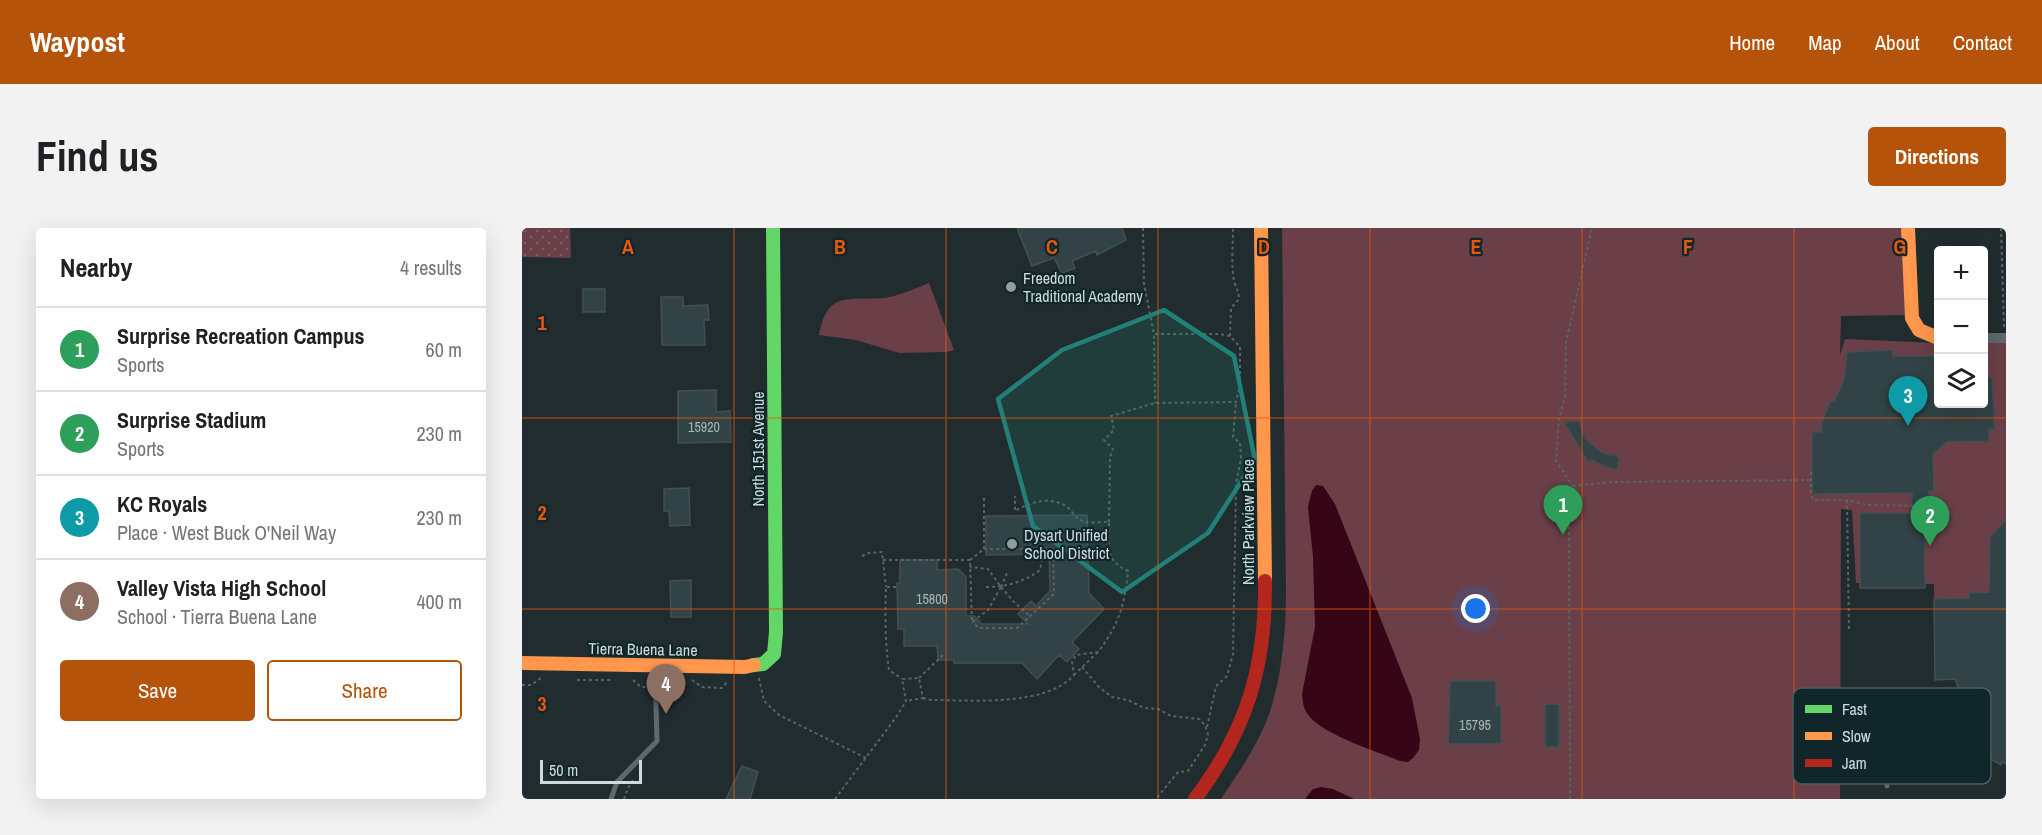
<!DOCTYPE html>
<meta charset="utf-8">
<style>
body{margin:0;font-family:"Archivo Narrow",sans-serif;background:#f2f2f2;color:#202124}
.controls{position:absolute;right:18px;top:18px;display:grid;overflow:hidden;border-radius:6px;box-shadow:0 6px 24px #0002}
.controls button{width:54px;height:54px;display:grid;place-items:center;padding:0;border:0;border-bottom:2px solid #e0e0e0;background:#fff;color:#202124;font:30px sans-serif}
.scale{position:absolute;left:18px;bottom:15px;width:102px;box-sizing:border-box;padding-left:6px;border:3px solid #cedbdd;border-top:0;font-size:16px;line-height:21px;white-space:nowrap;color:#cedbdd;-webkit-text-stroke:4px #10262a;paint-order:stroke}
.you{position:absolute;left:954px;top:381px;width:21px;height:21px;margin:-15px;border:4px solid #fff;border-radius:50%;background:#1a73e8;box-shadow:0 0 0 9px #1a73e833}
.badge{display:grid;place-items:center;width:39px;height:39px;border-radius:50%;background:#b45309;color:#fff;font-size:20px;font-weight:700}
.pin{position:absolute;translate:-50% -50px;filter:drop-shadow(0 2px 3px #0008)}
.pin::after{content:'';position:absolute;top:32px;width:21px;height:18px;background:inherit;clip-path:polygon(0 0,100% 0,50% 100%)}
.list{margin:0;padding:0;list-style:none}
h2{display:flex;justify-content:space-between;align-items:center;height:78px;margin:0;padding:0 24px;font-size:26px}
h2 small{font-size:20px;font-weight:400;color:#757577}
.list li{display:grid;grid-template-columns:39px 1fr auto;gap:18px;align-items:center;box-sizing:border-box;height:84px;padding:0 24px;border-top:2px solid #e0e0e0}
.list b{display:block;font-size:22px;white-space:nowrap}
.list p{margin:0;font-size:20px;white-space:nowrap;color:#757577}
.list em{font-size:20px;font-style:normal;color:#757577}
.actions{display:flex;gap:12px;padding:18px 24px}
.actions a{flex:1;padding:14px 0;border:2px solid #b45309;border-radius:6px;text-align:center;font-size:21px;color:#b45309}
.actions .main{background:#b45309;color:#fff}
.icon{flex:none;width:33px;height:33px;fill:none;stroke:currentColor;stroke-width:2;stroke-linecap:round;stroke-linejoin:round}
.map{position:relative;flex:none;width:1484px;height:571px;overflow:hidden;border-radius:6px}
header{display:flex;align-items:center;gap:36px;box-sizing:border-box;height:84px;padding:0 30px;background:#b45309;color:#fff}
header strong{font-size:28px}
nav{display:flex;gap:33px;margin-inline-start:auto;font-size:21px}
.intro{display:flex;align-items:center;justify-content:space-between;box-sizing:border-box;height:144px;padding:0 36px}
h1{margin:0;font-size:42px}
.button{padding:15px 27px;border-radius:6px;background:#b45309;color:#fff;font-size:21px;font-weight:700}
main{display:flex;gap:36px;padding:0 36px}
aside{flex:1;background:#fff;border-radius:6px;box-shadow:0 6px 24px #0002}
.map>svg:first-child{display:block}
</style>
<header>
<strong>Waypost</strong>
<nav><a>Home</a><a>Map</a><a>About</a><a>Contact</a></nav>
</header>
<div class="intro"><h1>Find us</h1><a class="button">Directions</a></div>
<main>
<aside>
<h2>Nearby<small>4 results</small></h2>
<ul class="list">
<li><span class="badge" style="background:#2e9e5b">1</span><div><b>Surprise Recreation Campus</b><p>Sports</p></div><em>60 m</em></li>
<li><span class="badge" style="background:#2e9e5b">2</span><div><b>Surprise Stadium</b><p>Sports</p></div><em>230 m</em></li>
<li><span class="badge" style="background:#0f9aa8">3</span><div><b>KC Royals</b><p>Place · West Buck O'Neil Way</p></div><em>230 m</em></li>
<li><span class="badge" style="background:#8d6e63">4</span><div><b>Valley Vista High School</b><p>School · Tierra Buena Lane</p></div><em>400 m</em></li>
</ul>
<div class="actions"><a class="main">Save</a><a>Share</a></div>
</aside>
<div class="map">
<svg width="1484" height="571" viewBox="0 0 1484 571">
<defs>
<pattern id="grass-dots" width="8" height="8" patternUnits="userSpaceOnUse" patternTransform="scale(1.5)"><rect width="8" height="8" fill="#6a3f48"/><path d="M2 2h.1M6 6h.1" fill="none" stroke="#7e5a62" stroke-width="1.8" stroke-linecap="round"/></pattern>
</defs>
<rect width="100%" height="100%" fill="#202c2e"/>
<path fill="url(#grass-dots)" d="M0,0h48l1,30 -49,-1z"/>
<path fill="#6a3f48" d="M760,0h621l2,87 -64,1 -1,39 5,-16 93,4v61h46v-61h22v421l-4,-2 -1,3 -14,-8 2,-3 -13,-10 -12,-13 11,-9 -7,-10 -13,-33 -20,1 -1,-96 -78,-1 -4,-73 -11,-1 -1,290h-619c20,-30 41,-60 51,-94 11,-38 14,-78 14,-116z
M407,55l25,67 -8,2 -47,1 -43,-13 -37,-5c9,-45 28,-34 64,-37 13,-1 34,-10 46,-15z"/>
<path fill="#360616" d="M794,257l7,1 12,18 77,194 8,41 -1,11 -6,8 -5,4 -8,-1c-24,-10 -76,-26 -91,-45 -6,-7 -6,-14 -7,-22l13,-67 -2,-70 -5,-50 4,-16z
M799,559l12,2 21,10h-49l8,-10z"/>
<path fill="#314346" stroke="#454f51" stroke-width="1.5" d="M495,0h105l4,12 -29,15 -1,-4 -24,10 3,7 -13,5 -8,-15 -22,8z
M61,61h22v23h-22z
M139,69h22v9l25,-1 1,15h-5l1,25h-43z
M1371,122v6h45v48h45v-26l9,-1 3,53 -6,-1v12l-42,1 -14,12 1,37h-5v8h-5l1,89h-65v-75h51l1,-20 -100,1v-62h9l1,-9 8,-22h4l8,-16 3,-12 2,-21z
M194,162v22l14,-1 1,31 -53,1v-52z
M1046,193h11l6,17 6,6 12,9 16,4 -2,13 -12,-3 -13,-7 -4,2 -23,-38z
M167,260l1,37 -20,1 -1,-15h-5v-22z
M565,287l2,78 15,16 -32,33 7,7 -12,13 -8,-7 -22,24 -15,-16h-68v-3h-16l-1,-14h-33v-17h-6l-1,-46h3v-23h37v10l21,-1 8,8v39h8l8,8h46l-10,-10 13,-13 5,5 14,-15 -1,-37 -63,1v-39z
M1484,291v245l-4,-2 -1,3 -14,-8 2,-3 -13,-10 -12,-13 11,-9 -7,-10 -13,-33 -20,1 -1,-81 35,-1v-5l20,-1 1,-55z
M169,352v37h-20l-1,-36z
M928,453h46v25h5v38h-53z
M1023,476h14v43h-14z
M220,538l16,6 -8,27h-24z"/>
<g fill="none" stroke-linecap="round" stroke-linejoin="round">
<path stroke="#5a6466" stroke-width="2" stroke-dasharray="3 3" stroke-linecap="butt" d="M621,0l1,56 10,50
M1479,0l3,99
M708,108l1,-28 8,-9c0,-7 -3,-11 -5,-18 -3,-17 -1,-36 -1,-53
M1289,244v24l3,4h33l21,5 69,1
M1051,258l39,-4 200,-2
M462,270v51
M1325,272l2,132
M587,294l1,-65 3,-8 -9,-9 10,-10 -3,-14 44,-13 81,-1 4,-17v-38l-10,-11 -10,-2h-66l1,69
M340,328l7,-3 13,-1 4,35
M361,332h87l2,62 16,-12 13,-23 -13,-18 -18,-2
M448,332l14,-11h69l1,45 -37,34h-38l-7,-6
M374,359h-10c-1,28 -1,55 3,83l13,9
M464,359c20,0 38,-5 54,-17l4,-20
M479,359l14,16 15,13
M479,359l7,-16
M560,439l17,20 13,10 16,3 16,8 14,1 13,7 28,3 6,6 3,10 -3,10 -17,26 -10,1 -22,27
M552,447l24,-23
M237,450l5,23 15,14 87,43
M397,450l24,-23
M55,452h34
M111,452l8,7h5
M170,452l10,7 20,1 5,-6
M0,457h9l10,-7
M142,460h5l10,-8
M401,470l8,2c41,0 114,7 143,-25l-2,-13 4,-7 22,-3c20,-26 27,-47 30,-81 -24,-11 -19,-26 -19,-49 -8,0 -17,1 -24,0 -9,-2 -12,-11 -19,-16 -17,-10 -35,-4 -51,5v-15
M685,499l9,-41 11,-10 6,-22 3,-170 5,-26 -1,-15 -7,-6 3,-35
M102,571l4,-11 5,-8
M313,571l62,-83 9,-15 -4,-22 17,-1 4,20 -17,3
M1048,571l-1,-292 4,-21 -17,-25 3,-43 6,-21 1,-55 26,-114"/>
<path stroke="#5e696b" stroke-width="5" d="M1363,477l2,81
M89,571l6,-17 40,-41 -2,-73"/>
<path stroke="#5e696b" stroke-width="10" d="M1462,110h22"/>
<path stroke="#63d668" stroke-width="14" d="M232,437l9,-1 11,-10 2,-22 -3,-404"/>
<path stroke="#ff974d" stroke-width="14" d="M739,0l4,353
M1386,0l4,90 7,12 19,8
M0,435l223,4 9,-2"/>
<path stroke="#b3261e" stroke-width="14" d="M673,571c52,-69 71,-133 70,-218"/>
</g>
<path fill="#228079" fill-opacity="0.2" stroke="#228079" stroke-width="4.5" stroke-linejoin="round" d="M642,82l70,46 21,104 -47,73 -86,59 -89,-66 -35,-127 64,-49z"/>
<path fill="none" stroke="#e8590c" stroke-width="1.5" stroke-opacity="0.55" d="M212,0v571M424,0v571M636,0v571M848,0v571M1060,0v571M1272,0v571M0,190h1484M0,381h1484"/>
<g fill="#919ea0" stroke="#10262a" stroke-width="2">
<circle cx="489" cy="59" r="6"/>
<circle cx="490" cy="316" r="6"/>
</g>
<g text-anchor="middle" stroke-width="4.5" stroke-linejoin="round" paint-order="stroke">
<g font-size="14" fill="#a7b5b7">
<text x="182" y="204">15920</text>
<text x="410" y="376">15800</text>
<text x="953" y="502">15795</text>
</g>
<g font-size="16" fill="#cedbdd" stroke="#10262a" text-anchor="start">
<text x="501" y="56">Freedom<tspan x="501" dy="18">Traditional Academy</tspan></text>
<text x="502" y="313">Dysart Unified<tspan x="502" dy="18">School District</tspan></text>
</g>
<g font-size="16" fill="#cedbdd" stroke="#10262a">
<text transform="translate(236 221) rotate(-90)" y="6">North 151st Avenue</text>
<text transform="translate(726 294) rotate(-90)" y="6">North Parkview Place</text>
<text transform="translate(121 421) rotate(1)" y="6">Tierra Buena Lane</text>
</g>
</g>
<rect x="1271" y="460" width="198" height="96" rx="9" fill="#10262a" stroke="#495c60" stroke-width="1.5"/>
<rect x="1283" y="477" width="27" height="8" fill="#63d668"/>
<rect x="1283" y="504" width="27" height="8" fill="#ff974d"/>
<rect x="1283" y="531" width="27" height="8" fill="#b3261e"/>
<g font-size="16" fill="#cedbdd">
<text x="1320" y="487">Fast</text>
<text x="1320" y="514">Slow</text>
<text x="1320" y="541">Jam</text>
</g>
<g font-size="20" text-anchor="middle" font-weight="bold" fill="#e8590c" stroke="#10262a" stroke-width="4.5" stroke-linejoin="round" paint-order="stroke">
<text x="106" y="26">A</text>
<text x="318" y="26">B</text>
<text x="530" y="26">C</text>
<text x="742" y="26">D</text>
<text x="954" y="26">E</text>
<text x="1166" y="26">F</text>
<text x="1378" y="26">G</text>
<text x="20" y="102">1</text>
<text x="20" y="292">2</text>
<text x="20" y="483">3</text>
</g>
</svg>
<div class="controls">
<button>+</button>
<button>−</button>
<button><svg class="icon" aria-label="layers" viewBox="0 0 24 24"><path d="M12 4l9 5-9 5-9-5zM3 14l9 5 9-5"/></svg></button>
</div>
<div class="scale">50 m</div>
<div class="you"></div>
<div class="pin badge" style="left:1041px;top:307px;background:#2e9e5b">1</div>
<div class="pin badge" style="left:1408px;top:318px;background:#2e9e5b">2</div>
<div class="pin badge" style="left:1386px;top:198px;background:#0f9aa8">3</div>
<div class="pin badge" style="left:144px;top:486px;background:#8d6e63">4</div>
</div>
</main>
